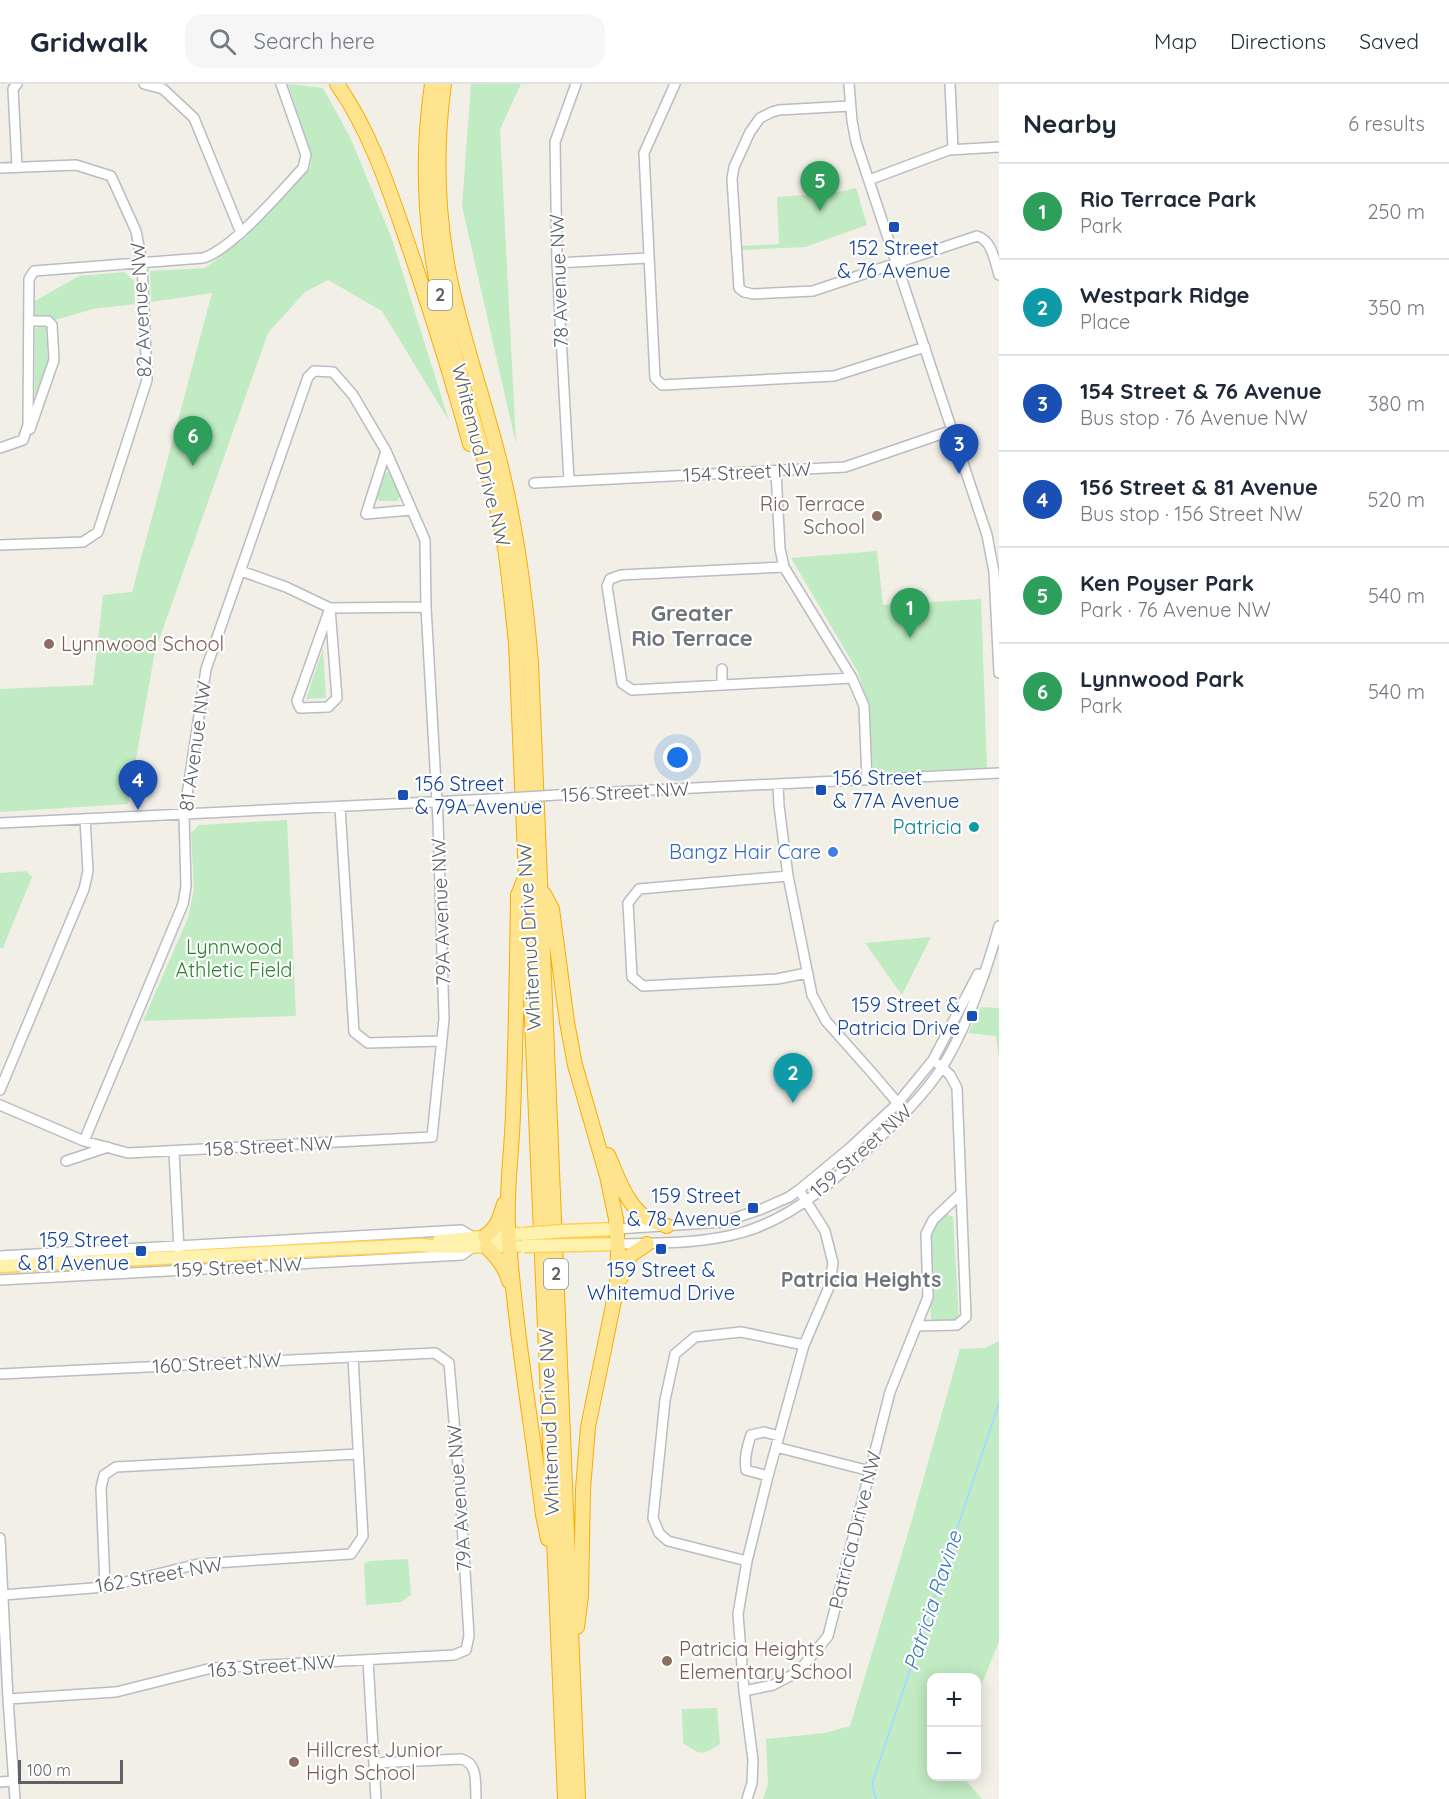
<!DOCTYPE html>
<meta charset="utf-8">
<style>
body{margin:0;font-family:Quicksand,sans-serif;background:#f6f6f7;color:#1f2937}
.controls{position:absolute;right:18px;bottom:18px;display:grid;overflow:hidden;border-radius:12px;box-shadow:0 3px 15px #0003}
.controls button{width:54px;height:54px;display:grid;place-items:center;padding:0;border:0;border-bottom:2px solid #e0e1e3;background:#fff;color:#1f2937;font:30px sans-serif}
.scale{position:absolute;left:18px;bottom:15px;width:105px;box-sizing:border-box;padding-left:6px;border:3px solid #5e6268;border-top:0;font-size:16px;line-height:21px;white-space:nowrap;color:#5e6268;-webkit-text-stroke:4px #fff;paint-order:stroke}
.you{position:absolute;left:678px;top:674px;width:21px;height:21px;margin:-15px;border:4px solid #fff;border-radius:50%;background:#1a73e8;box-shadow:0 0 0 9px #1a73e833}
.badge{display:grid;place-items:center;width:39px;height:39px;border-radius:50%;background:#0f766e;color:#fff;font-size:20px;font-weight:700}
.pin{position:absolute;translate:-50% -50px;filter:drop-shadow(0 2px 3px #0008)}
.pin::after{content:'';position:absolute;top:32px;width:21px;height:18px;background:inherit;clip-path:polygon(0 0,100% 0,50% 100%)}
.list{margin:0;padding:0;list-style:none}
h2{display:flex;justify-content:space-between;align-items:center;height:78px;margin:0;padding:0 24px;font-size:26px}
h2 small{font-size:20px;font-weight:400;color:#747a83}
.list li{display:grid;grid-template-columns:39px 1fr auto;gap:18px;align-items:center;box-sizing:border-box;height:96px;padding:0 24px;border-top:2px solid #e0e1e3}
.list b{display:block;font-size:22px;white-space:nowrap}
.list p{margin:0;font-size:20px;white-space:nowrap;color:#747a83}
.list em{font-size:20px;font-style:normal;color:#747a83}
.icon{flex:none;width:33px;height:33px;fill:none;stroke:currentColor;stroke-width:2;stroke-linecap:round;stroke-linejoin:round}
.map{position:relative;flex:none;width:999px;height:1715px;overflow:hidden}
header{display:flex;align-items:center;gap:36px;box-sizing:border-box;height:84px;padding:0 30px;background:#fff;border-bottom:2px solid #e0e1e3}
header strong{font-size:28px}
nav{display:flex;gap:33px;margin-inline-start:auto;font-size:21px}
.search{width:420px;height:54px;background:#f6f6f7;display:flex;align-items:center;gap:15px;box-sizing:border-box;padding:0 21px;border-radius:18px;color:#747a83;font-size:22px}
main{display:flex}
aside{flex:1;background:#fff}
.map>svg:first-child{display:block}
</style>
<header>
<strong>Gridwalk</strong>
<div class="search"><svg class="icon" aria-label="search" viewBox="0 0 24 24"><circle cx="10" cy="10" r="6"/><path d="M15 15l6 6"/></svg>Search here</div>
<nav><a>Map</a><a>Directions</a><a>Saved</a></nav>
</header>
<main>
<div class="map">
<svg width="999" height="1715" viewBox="0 0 999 1715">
<rect width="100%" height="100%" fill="#f2efe7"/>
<path fill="#c1ebc2" d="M288,0l35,4 27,49 42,102 57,182 -67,-110 -54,-31 -23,12 -37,41 -113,318 -27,153 -128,8v-123l93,-4 10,-90 29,-3 80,-299 -61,9 -1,-31 55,-3 40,-30 65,-70 2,-11z
M471,0h50l-21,45 16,315 -54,-238z
M856,104l11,37 -62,22 -63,3v-4l37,-2 -2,-47 57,-4z
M124,188l10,9 1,23 -42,5 -38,11 -6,-3 -15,1 -1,-16 46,-26z
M39,241l7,3 2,32 -13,40v-71z
M389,388l4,1 8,22 -4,6h-18l-3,-5 8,-23z
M877,467l6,54 98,-6 6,169 -114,5 -4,-63 -11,-38 -67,-114z
M323,565l3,49 -20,1z
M287,736l9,196 -153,5 45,-103 6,-29 -3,-56 8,-8z
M26,787l6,6 -29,71h-3v-75z
M931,853l-29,58 -37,-52z
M981,923l18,1v49l-3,-21 -28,-3z
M946,1129l7,4 6,102 -4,4 -19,-1 -5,-3 -2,-80 4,-11z
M999,1257v300l-22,55 -1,-18h-44v98l31,1 19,22h-219l5,-15 -2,-45 59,-6 25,-7 59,-196 51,-181 25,-1z
M408,1475l3,36 -10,7 -35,3 -2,-41 5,-3z
M717,1624l3,36c-19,12 -19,11 -37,-1l-1,-34z"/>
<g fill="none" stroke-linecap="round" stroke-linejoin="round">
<path stroke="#a9d9ff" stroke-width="2" d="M876,1715l-4,-15 127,-381"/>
<defs>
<path id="minor" d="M144,0l19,5 31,29 47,115
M675,0l-31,69 11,225 7,7 172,-9 91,-29
M849,0l3,37 4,21 131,393 7,37 5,101
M950,0l3,65
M850,22l-71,4 -7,2 -12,6 -10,14 -16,35 -2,12 7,109 5,4 9,2 60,-3 164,-55c15,4 18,26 22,39
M17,83l-4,-78 4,-5
M0,84l76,-3 35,11 25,55 6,31 5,118 -49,152 -15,10 -83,3
M869,96l80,-30 50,-3
M557,179l91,-5
M29,237h19l4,4 2,35 -24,69
M23,356l5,-15 1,-146 5,-8 169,-13c30,-9 77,-66 100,-90l3,-13 -25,-71
M0,364l23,-8
M386,367l-20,63 45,-4
M776,387l4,78 4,18 68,111 12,28 3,74
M569,397l-12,-218 -2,-121 21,-58
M534,399l311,-16 108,-37
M784,483l-163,8 -11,4 -3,7 15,97 10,7 220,-12
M241,487l45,16 44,21 96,-1
M330,524l7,90 -9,9 -28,1 -3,-7z
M722,585v15
M778,700l1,22 9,70 24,119 14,26 47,53 28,33
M573,710l426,-21
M340,723l14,225 14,11 72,-2
M0,739l492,-24
M788,792l-149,13 -11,14 4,74 11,9 134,-7 30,-6
M0,1006l84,-201 4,-18 -3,-52
M0,1021l84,36 44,12 304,-16 12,-118 -6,-199 -12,-213 -1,-67 -39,-89 -33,-56 -20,-23 -19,-1 -6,6 -102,292 -22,146 2,71 -3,18 -99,237
M174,1067l5,100
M66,1077l42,-14
M616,1145l107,-7 39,-13 27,-12 10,-7 52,-43 46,-43 36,-44 45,-86
M617,1160c42,-1 86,0 127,-12 53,-16 94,-55 133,-92 23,-22 46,-44 64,-71 24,-37 46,-99 58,-143
M0,1172l461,-26 12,7
M0,1196l462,-25 11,-8
M917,1242l40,-1 9,-8 -9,-229 -7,-13 -12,-11
M0,1290l435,-21 14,10 11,127 9,146 -3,14 -12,5 -242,13 -96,24 -108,7
M776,1363l94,24
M768,1392l-22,-6c-2,-12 1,-23 5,-35l13,-3 15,4
M0,1454l8,161 7,100
M747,1477l-79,-20 -9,-8 -6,-15 12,-118 10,-46 20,-17 46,-5 63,13
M105,1503l-4,-99 3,-13 12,-8 242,-13
M3,1511l102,-8 93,-23 153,-10 12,-18 -10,-179
M368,1576l8,139
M744,1607l29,-6 25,-13 30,-36 62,-244 38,-95 -2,-63 7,-14 28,-27
M375,1679l86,-4c18,4 14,26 15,40
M0,1698l13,-1
M747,1715l5,-16 1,-23 -9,-69 -6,-77 9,-53 21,-85 36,-131 25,-58 4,-24 -8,-32 -26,-41"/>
<path id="major" d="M565,1147l51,-2
M439,1157l78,-7
M576,1161l41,-1
M0,1182l420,-21 25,2 72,-1"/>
<path id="highway" d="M337,0c34,48 53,108 72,163 22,65 43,131 61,197
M432,0c-10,67 -8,133 5,199 17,84 48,164 65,247 7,38 10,76 14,113l49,1156
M444,0c-9,65 -7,131 6,195 12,57 31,112 46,168 19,71 29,143 35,216l47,1136
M525,794l-7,17c-1,73 -2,146 -5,218 -1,38 -7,76 -5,114 6,96 23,192 35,288l5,24
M544,810l8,15 15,113 8,43 32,111 9,43 2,33 -1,34 -29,141 -5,62 -2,107 -4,31
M608,1071c9,20 18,49 37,62 6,4 14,6 22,9
M485,1152c12,-8 15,-18 19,-32
M487,1163c9,9 19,21 22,34
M620,1195l11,-24 16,-11"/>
</defs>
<use href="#minor" stroke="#b9bcc1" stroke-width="12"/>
<use href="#major" stroke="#ffd053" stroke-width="15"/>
<use href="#highway" stroke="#f8ac00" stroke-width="16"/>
<use href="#minor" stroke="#fff" stroke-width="9"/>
<use href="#major" stroke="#fff2ae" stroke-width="12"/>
<use href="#highway" stroke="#ffe490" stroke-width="14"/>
<defs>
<path id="minor-bridge" d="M492,715l81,-5"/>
<path id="major-bridge" d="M523,1150l42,-3
M524,1162l52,-1"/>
</defs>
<use href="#minor-bridge" stroke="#b9bcc1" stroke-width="12" stroke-linecap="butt"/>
<use href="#major-bridge" stroke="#ffd053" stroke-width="15" stroke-linecap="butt"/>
<use href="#minor-bridge" stroke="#fff" stroke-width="9"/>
<use href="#major-bridge" stroke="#fff2ae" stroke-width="12"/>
</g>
<g fill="#1a4fb4" stroke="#fff" stroke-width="2">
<rect x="888" y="137" width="12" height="12" rx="3"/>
<rect x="815" y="700" width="12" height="12" rx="3"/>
<rect x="397" y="705" width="12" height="12" rx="3"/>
<rect x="966" y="926" width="12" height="12" rx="3"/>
<rect x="747" y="1118" width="12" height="12" rx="3"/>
<rect x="655" y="1159" width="12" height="12" rx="3"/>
<rect x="135" y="1161" width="12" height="12" rx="3"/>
</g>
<g fill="#8d6e63" stroke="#fff" stroke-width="2">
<circle cx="877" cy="432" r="6"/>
<circle cx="49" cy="560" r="6"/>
<circle cx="667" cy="1577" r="6"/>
<circle cx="294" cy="1678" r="6"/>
</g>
<circle fill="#0f9aa8" stroke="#fff" stroke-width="2" cx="974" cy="743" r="6"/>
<circle fill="#3f7fe0" stroke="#fff" stroke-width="2" cx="833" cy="768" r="6"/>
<g text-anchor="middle" stroke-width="4.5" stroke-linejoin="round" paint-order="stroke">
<g fill="#fff" stroke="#8e9195" stroke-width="1.5">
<rect x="428" y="196" width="24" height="30" rx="4.5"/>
<rect x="544" y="1175" width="24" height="30" rx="4.5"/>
</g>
<g font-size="18" font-weight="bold" fill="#5e6268">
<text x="440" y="217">2</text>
<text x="556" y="1196">2</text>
</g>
<g font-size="20" fill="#164399" stroke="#fff" text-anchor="end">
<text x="894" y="171" text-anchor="middle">152 Street<tspan x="894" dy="23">&amp; 76 Avenue</tspan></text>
<text x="833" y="701" text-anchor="start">156 Street<tspan x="833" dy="23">&amp; 77A Avenue</tspan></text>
<text x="415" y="707" text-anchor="start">156 Street<tspan x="415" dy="23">&amp; 79A Avenue</tspan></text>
<text x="960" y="928">159 Street &amp;<tspan x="960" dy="23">Patricia Drive</tspan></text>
<text x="741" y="1119">159 Street<tspan x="741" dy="23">&amp; 78 Avenue</tspan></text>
<text x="129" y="1163">159 Street<tspan x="129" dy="23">&amp; 81 Avenue</tspan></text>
<text x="661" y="1193" text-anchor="middle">159 Street &amp;<tspan x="661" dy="23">Whitemud Drive</tspan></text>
</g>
<g font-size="20" fill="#5e6268" stroke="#fff">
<text transform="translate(559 197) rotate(-92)" y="7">78 Avenue NW</text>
<text transform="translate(141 226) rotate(-93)" y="7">82 Avenue NW</text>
<text transform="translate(481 371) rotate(76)" y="7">Whitemud Drive NW</text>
<text transform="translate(747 388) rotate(-3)" y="7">154 Street NW</text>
<text transform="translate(195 662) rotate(-82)" y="7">81 Avenue NW</text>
<text transform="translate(625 708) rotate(-3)" y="7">156 Street NW</text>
<text transform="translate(441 828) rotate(-92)" y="7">79A Avenue NW</text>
<text transform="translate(529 853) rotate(-93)" y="7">Whitemud Drive NW</text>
<text transform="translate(269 1062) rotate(-3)" y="7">158 Street NW</text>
<text transform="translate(861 1067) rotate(-42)" y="7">159 Street NW</text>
<text transform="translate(238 1183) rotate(-3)" y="7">159 Street NW</text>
<text transform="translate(217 1279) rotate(-3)" y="7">160 Street NW</text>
<text transform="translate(549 1338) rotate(-92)" y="7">Whitemud Drive NW</text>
<text transform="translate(459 1414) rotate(-94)" y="7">79A Avenue NW</text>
<text transform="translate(855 1446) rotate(-76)" y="7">Patricia Drive NW</text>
<text transform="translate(159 1491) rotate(-10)" y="7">162 Street NW</text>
<text transform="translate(272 1582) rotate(-4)" y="7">163 Street NW</text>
</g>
<g font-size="20" fill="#785e54" stroke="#fff" text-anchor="start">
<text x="865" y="427" text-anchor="end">Rio Terrace<tspan x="865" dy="23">School</tspan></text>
<text x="61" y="567">Lynnwood School</text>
<text x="679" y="1572">Patricia Heights<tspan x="679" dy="23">Elementary School</tspan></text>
<text x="306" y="1673">Hillcrest Junior<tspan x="306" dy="23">High School</tspan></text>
</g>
<g font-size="20" fill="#0d838f" stroke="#fff" text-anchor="end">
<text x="962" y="750">Patricia</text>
</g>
<g font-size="20" fill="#366cbe" stroke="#fff" text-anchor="end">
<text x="821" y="775">Bangz Hair Care</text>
</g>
<g font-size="20" fill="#2b8130" stroke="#fff">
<text x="234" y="870">Lynnwood<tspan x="234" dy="23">Athletic Field</tspan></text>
</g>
<g font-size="21" font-weight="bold" fill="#6f757a" stroke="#fff">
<text x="861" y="1203">Patricia Heights</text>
</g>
<g font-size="21" font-style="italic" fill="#3a78bc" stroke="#fff">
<text transform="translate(933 1517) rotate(-72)" y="7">Patricia Ravine</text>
</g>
<g font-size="22" font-weight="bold" fill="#6f757a" stroke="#fff">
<text x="692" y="537">Greater<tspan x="692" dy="25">Rio Terrace</tspan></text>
</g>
</g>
</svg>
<div class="controls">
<button>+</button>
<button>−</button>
</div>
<div class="scale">100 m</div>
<div class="you"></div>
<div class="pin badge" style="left:910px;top:554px;background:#2e9e5b">1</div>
<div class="pin badge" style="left:793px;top:1019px;background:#0f9aa8">2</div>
<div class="pin badge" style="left:959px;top:390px;background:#1a4fb4">3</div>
<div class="pin badge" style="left:138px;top:726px;background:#1a4fb4">4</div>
<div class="pin badge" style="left:820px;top:127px;background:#2e9e5b">5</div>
<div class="pin badge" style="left:193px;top:382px;background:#2e9e5b">6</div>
</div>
<aside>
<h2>Nearby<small>6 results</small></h2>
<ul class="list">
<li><span class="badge" style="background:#2e9e5b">1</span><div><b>Rio Terrace Park</b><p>Park</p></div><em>250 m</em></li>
<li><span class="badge" style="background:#0f9aa8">2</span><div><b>Westpark Ridge</b><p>Place</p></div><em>350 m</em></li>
<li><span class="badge" style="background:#1a4fb4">3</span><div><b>154 Street &amp; 76 Avenue</b><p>Bus stop · 76 Avenue NW</p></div><em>380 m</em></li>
<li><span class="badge" style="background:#1a4fb4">4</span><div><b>156 Street &amp; 81 Avenue</b><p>Bus stop · 156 Street NW</p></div><em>520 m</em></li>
<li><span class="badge" style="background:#2e9e5b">5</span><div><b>Ken Poyser Park</b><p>Park · 76 Avenue NW</p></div><em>540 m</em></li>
<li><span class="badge" style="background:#2e9e5b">6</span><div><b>Lynnwood Park</b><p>Park</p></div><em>540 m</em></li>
</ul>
</aside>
</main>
